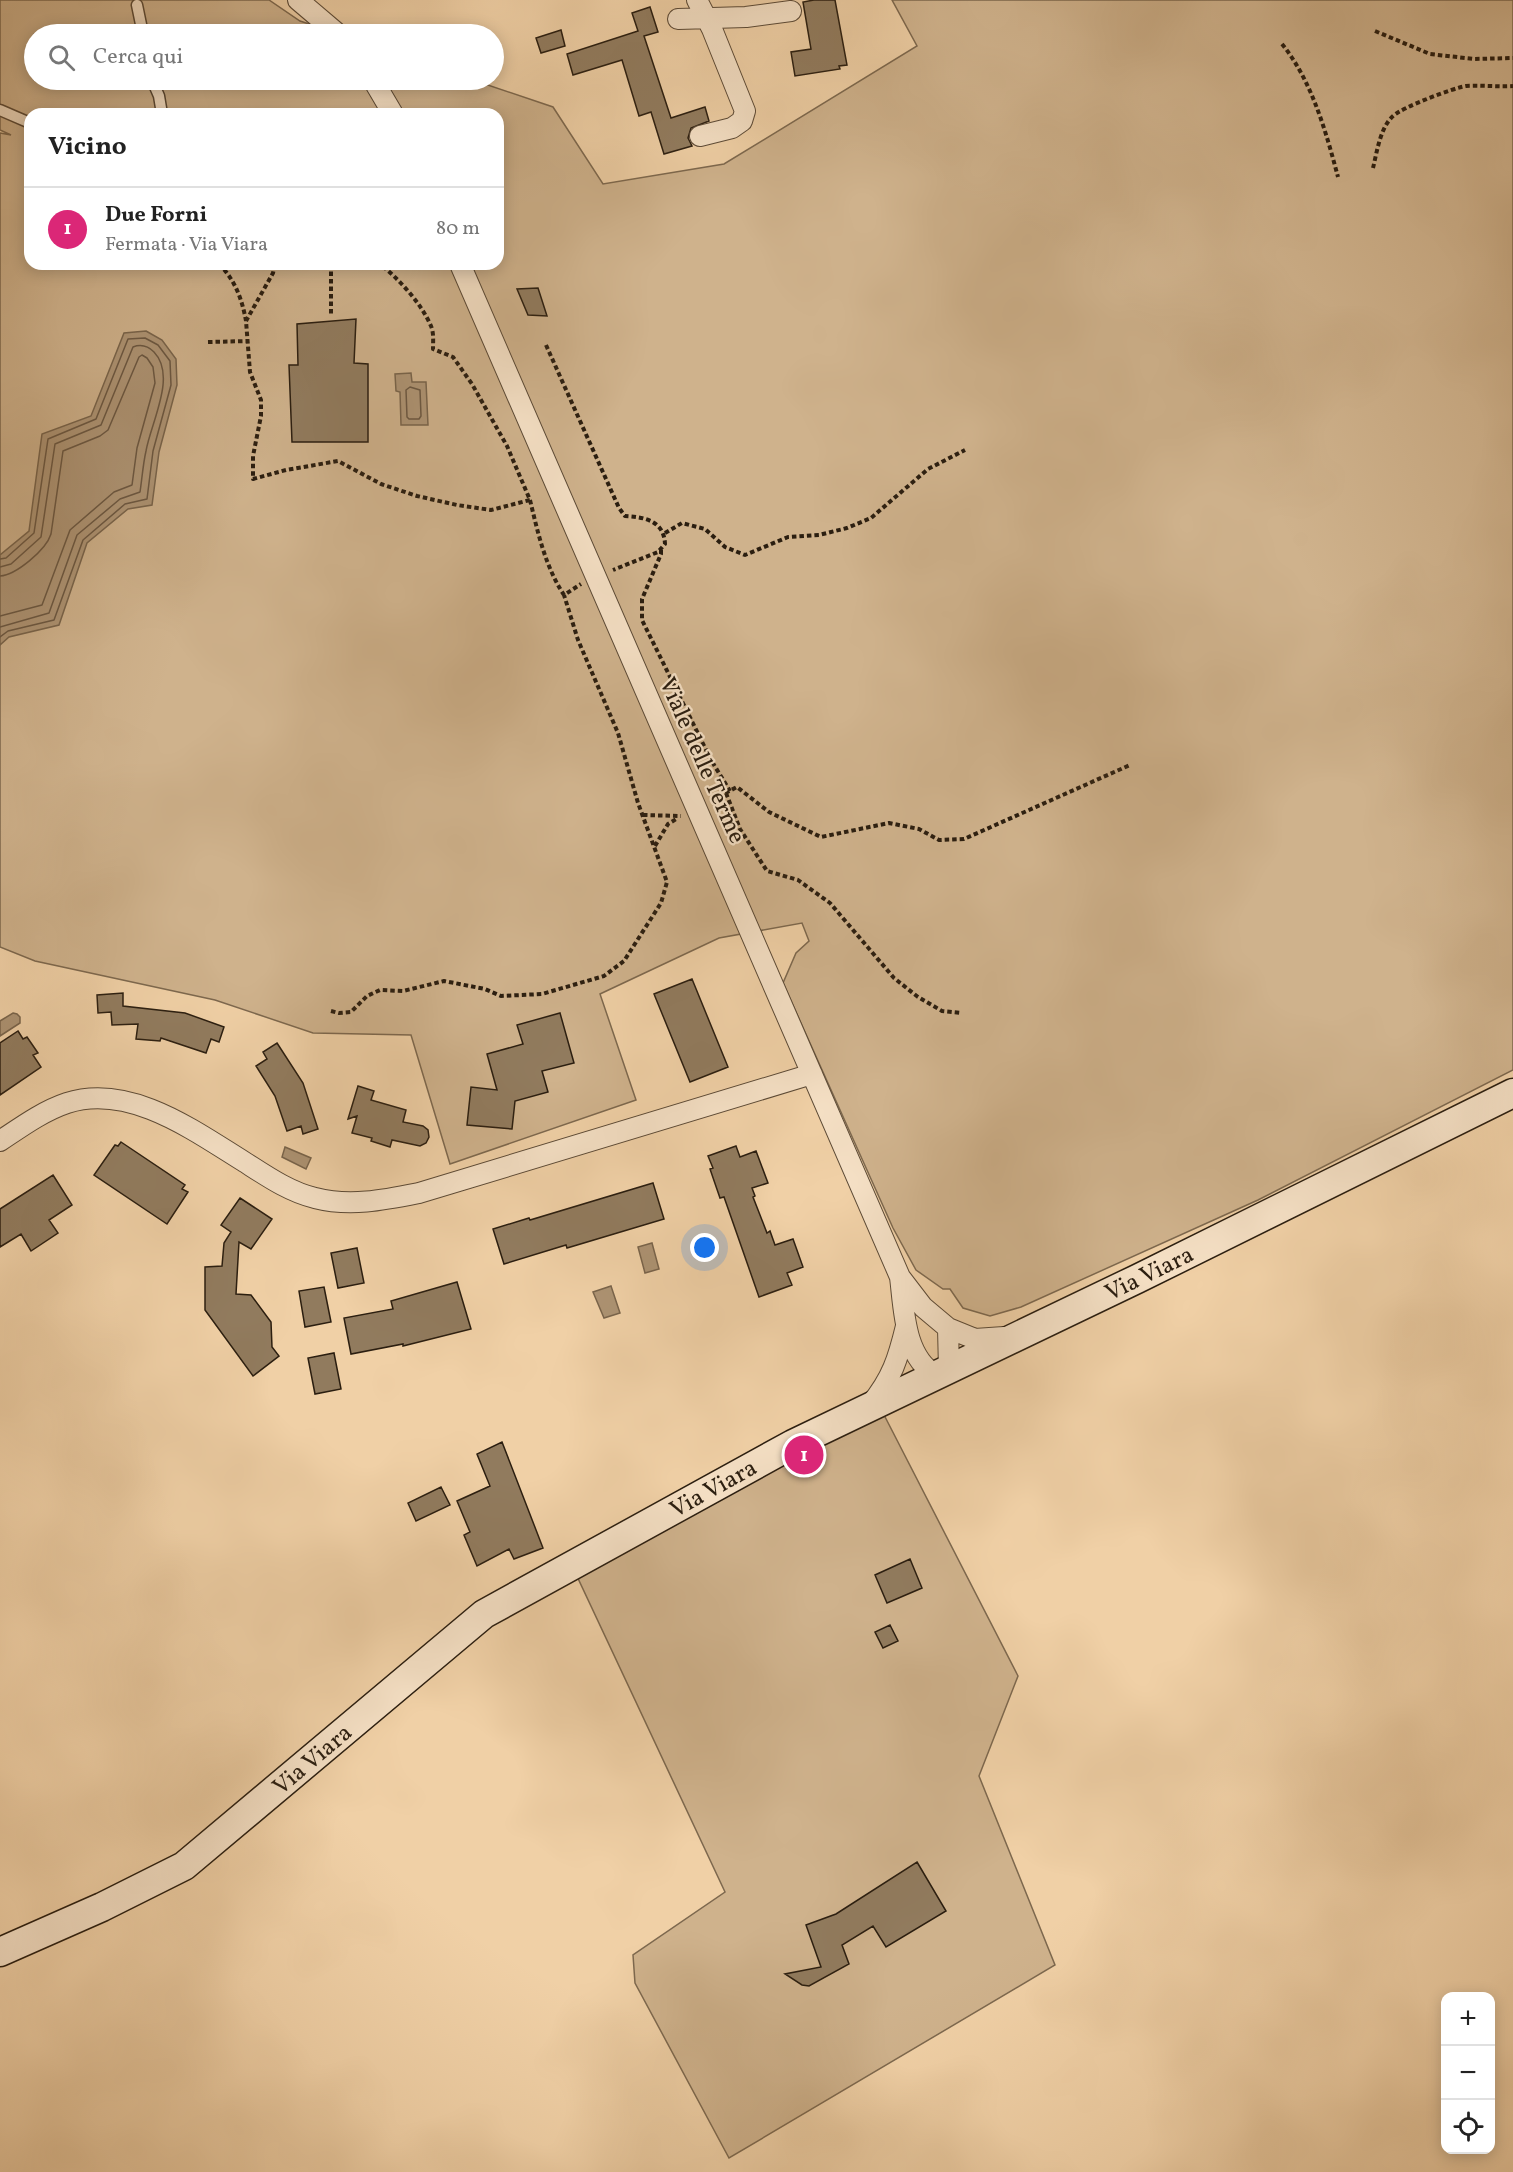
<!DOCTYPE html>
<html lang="it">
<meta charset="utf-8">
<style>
body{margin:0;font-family:Vollkorn,serif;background:#f2f2f2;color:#222}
.controls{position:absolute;right:18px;bottom:18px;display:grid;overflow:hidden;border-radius:12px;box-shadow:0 3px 15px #0003}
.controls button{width:54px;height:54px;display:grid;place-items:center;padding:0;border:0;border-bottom:2px solid #e0e0e0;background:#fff;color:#222;font:30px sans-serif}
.you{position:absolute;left:705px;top:1248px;width:21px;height:21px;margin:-15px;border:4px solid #fff;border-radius:50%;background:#1a73e8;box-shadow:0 0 0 9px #1a73e833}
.badge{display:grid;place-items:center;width:39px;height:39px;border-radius:50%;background:#db2777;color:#fff;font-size:20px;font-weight:700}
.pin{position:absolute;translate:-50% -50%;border:3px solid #fff;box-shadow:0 2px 6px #0006}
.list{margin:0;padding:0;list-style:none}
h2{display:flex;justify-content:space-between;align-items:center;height:78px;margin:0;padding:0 24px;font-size:26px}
h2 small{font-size:20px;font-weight:400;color:#767676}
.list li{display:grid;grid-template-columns:39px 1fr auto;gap:18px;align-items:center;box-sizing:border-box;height:84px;padding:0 24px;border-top:2px solid #e0e0e0}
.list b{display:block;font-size:22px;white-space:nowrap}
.list p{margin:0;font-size:20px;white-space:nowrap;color:#767676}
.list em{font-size:20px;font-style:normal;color:#767676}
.icon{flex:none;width:33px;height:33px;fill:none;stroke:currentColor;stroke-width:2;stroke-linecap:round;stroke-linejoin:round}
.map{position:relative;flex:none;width:1513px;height:2172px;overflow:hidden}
.search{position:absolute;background:#fff;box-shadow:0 3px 15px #0003;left:24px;top:24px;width:480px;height:66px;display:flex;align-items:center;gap:15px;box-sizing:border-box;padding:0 21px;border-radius:33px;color:#767676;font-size:22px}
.panel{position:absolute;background:#fff;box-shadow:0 3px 15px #0003;left:24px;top:108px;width:480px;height:162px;border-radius:18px}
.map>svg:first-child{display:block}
</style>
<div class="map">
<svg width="1513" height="2172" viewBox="0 0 1513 2172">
<rect width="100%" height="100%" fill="#f0d0a6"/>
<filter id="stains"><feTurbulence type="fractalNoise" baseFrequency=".00333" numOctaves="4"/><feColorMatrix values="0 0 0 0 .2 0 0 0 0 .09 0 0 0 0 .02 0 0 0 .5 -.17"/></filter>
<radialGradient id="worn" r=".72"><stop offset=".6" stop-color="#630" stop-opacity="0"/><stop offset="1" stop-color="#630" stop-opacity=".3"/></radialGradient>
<path fill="#cfb28c" stroke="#7d684e" stroke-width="1.5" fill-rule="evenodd" d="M0,0h269l31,21 40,13h-306v46h439l80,27 50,77 121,-20 193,-118 -25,-46h621v1070l-255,130 -237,107 -31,9 -27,-8 -13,-19h-7l-27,-19 -23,-42 -110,-245 13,-30 13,-12 -7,-18 -83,15 -119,56 36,106 -186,64 -39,-129 -98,-2 -98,-33 -180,-39 -35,-14v-814l11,2 -11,-5zM30,114h468v150h-468z
M881,1409l137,267 -39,100 76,189 -326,193 -94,-175 -2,-28 92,-63 -157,-335z"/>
<path fill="#ad9373" stroke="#79644b" stroke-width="1.5" d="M146,331l16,9 14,19 1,26 -18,67 -7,53 -24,4 -41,34 -28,82 -50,12 -9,8v-90l29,-24 13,-97 49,-18 33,-83z
M411,373l1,9h14l2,43h-27l-1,-33 -4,-1 -1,-17z
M13,1013l4,1 3,3v6l-20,13v-15z
M285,1147l26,11 -5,11 -24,-12z
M652,1243l7,26 -14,4 -7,-26z
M611,1286l9,27 -16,5 -11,-26z"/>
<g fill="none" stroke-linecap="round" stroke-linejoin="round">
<path stroke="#6c5842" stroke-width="1.5" d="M410,387l10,3 1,26 -2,3h-10l-2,-2 -1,-27z
M0,559l6,-1 28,-25 14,-94 48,-20 32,-80 17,-1 13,7 12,16 1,24 -18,66 -6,48 -22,5 -42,36 -29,80 -46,11 -8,6
M0,567l11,-3 30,-27 14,-93 46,-19 32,-78c8,-3 15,-1 21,5 23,24 -3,70 -8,99 -3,13 -4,28 -6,41l-20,7 -43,36 -28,78 -49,14
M0,576c16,-1 46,-26 51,-42l12,-83 37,-15 8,-6 31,-73 3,-2 5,3 6,9 2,16 -18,65 -5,37 -18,7 -44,38 -28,75 -42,11"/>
</g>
<path fill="#917b5e" stroke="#2b1e10" stroke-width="1.5" d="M814,0h21l12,65 -8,1 1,3 -45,7 -4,-24 20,-3 -8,-47z
M650,7l8,25 -14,4 27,82 34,-11 4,14 -18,7 -3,10 4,8 -28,8 -13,-42 -12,4 -17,-56 -49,15 -6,-21 71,-23 -6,-18z
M561,30l4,16 -24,7 -5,-15z
M538,288l9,28 -19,-1 -11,-26z
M356,319l-2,44 14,1v78h-76l-3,-77h9l-1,-41z
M692,979l36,88 -38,15 -36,-88z
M123,993v13l62,7 39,14 -5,15 -8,-3 -5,14 -45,-15 -1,3 -24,-2 2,-15 -26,1 -1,-13 -13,1 -1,-18z
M560,1013l14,50 -32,8 6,21 -33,9 -3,28 -45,-4 4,-38 26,3 -10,-36 36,-10 -6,-19z
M18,1031l5,8 4,-2 11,16 -5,2 8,12 -41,28v-52z
M277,1043l26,40 15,46 -15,5 -2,-8 -14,5 -12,-35 -19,-30 11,-7 -4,-7z
M358,1086l16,5 -3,9 35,10 -3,12 20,4 5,4 1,7 -3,6 -6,3 -28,-6 -2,7 -19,-6 1,-3 -20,-5 5,-17 -9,3z
M121,1142l64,43 -3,4 6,3 -21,32 -73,-49 21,-30 3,1z
M736,1146l4,11 16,-6 12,32 -16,5 3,8 -2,1 14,36 3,-2 5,14 18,-6 10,28 -16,6 5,12 -33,12 -35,-100 -4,1 -10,-29 3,-1 -5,-12z
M53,1175l19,30 -23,15 9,13 -27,18 -10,-17 -21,13v-38z
M653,1183l11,36 -97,29 -1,-3 -62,19 -11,-35 36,-11 1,2z
M240,1198l32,21 -21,30 -12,-7 -3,52 15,1 20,27 1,25 7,9 -26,20 -48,-66v-43l17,-1 2,-23 7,-11 -10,-7z
M357,1248l7,35 -26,5 -7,-35z
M457,1282l14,47 -68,17v-2l-52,10 -7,-36 49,-9 -2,-8z
M324,1287l7,35 -26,5 -6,-36z
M334,1353l7,36 -26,5 -7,-36z
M502,1442l41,106 -29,11 -5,-10 -32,17 -13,-31 6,-3 -13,-31 33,-15 -13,-32z
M441,1487l9,18 -34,16 -8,-18z
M910,1559l12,29 -35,15 -12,-28z
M890,1625l8,16 -15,7 -8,-16z
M917,1862l29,49 -60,36 -13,-21 -31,19 7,19 -40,22 -7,-1 -17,-11 36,-7 -15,-42 30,-11z"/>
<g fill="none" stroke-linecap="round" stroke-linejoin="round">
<defs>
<path id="service" d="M137,5l6,29
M152,80l7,16 3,18
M0,110l30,13"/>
<path id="minor" d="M298,0l40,34
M697,0l15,29 33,82 -3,10 -10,7 -32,8
M678,19l68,-2 45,-6
M373,80l20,34
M460,264l440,1013 23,30 25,21 27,11 29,-2
M0,1141c21,-14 43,-30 67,-38 62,-20 126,27 176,58 22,14 46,31 72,37 35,9 69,2 104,-5l393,-119
M900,1277c4,32 4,80 36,98
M948,1328l1,41
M871,1404c21,-26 27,-45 35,-78"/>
<path id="secondary" d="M0,1952l102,-45 82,-41 300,-252 309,-170 344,-165 376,-186"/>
</defs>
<use href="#service" stroke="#5c4a36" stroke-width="13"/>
<use href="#minor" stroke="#5c4a36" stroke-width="22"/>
<use href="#secondary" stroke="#2b1e10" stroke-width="31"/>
<path stroke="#2b1e10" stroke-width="4" stroke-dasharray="4.5 3" stroke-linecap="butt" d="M1375,31l55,23 44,5 39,-1
M1282,44c30,37 44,88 56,133
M1373,168c4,-16 7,-40 20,-52 10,-9 60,-28 73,-30 16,-1 31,1 47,0
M219,264c16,16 23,35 27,57
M275,264l-2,9 -27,48 4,51 11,28v16l-8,40v23l33,-9 52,-9 43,23 36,12 40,9 34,5 39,-10 -23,-54 -35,-62 -19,-27 -20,-8c0,-7 1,-16 -2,-23 -10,-23 -32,-47 -51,-62
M331,264v51
M208,342l41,-1
M546,345l73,163 6,8c20,1 39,5 40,28l-7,8 -45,18
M530,500c8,33 15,66 34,95l17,-11
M665,533l17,-10 23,6 20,18 20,8 43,-18 31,-2 28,-7 24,-10 57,-49 37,-19
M661,550v4l-19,45v21l69,140 19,31
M726,793l14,36 27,42 31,9 32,23 64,75 24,19 24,14 20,2
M712,800l25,-13 32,25 52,25 68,-14 30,6 20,11 25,-1 166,-74
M643,815l38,1
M655,846l13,-22 10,-6
M331,1011l8,2 12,-1 16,-16 13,-6 23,1 41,-10 41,8 16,7 41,-2 62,-18 20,-15 37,-58 6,-21 -29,-79 -20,-70 -40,-93 -14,-45"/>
<use href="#service" stroke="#f5e0c5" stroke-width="10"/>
<use href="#minor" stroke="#f5e0c5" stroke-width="20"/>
<use href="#secondary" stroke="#f5e0c5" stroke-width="28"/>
</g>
<g text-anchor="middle" stroke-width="4.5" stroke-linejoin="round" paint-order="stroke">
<g font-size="24" fill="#2b1e10" stroke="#f5e0c5">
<text transform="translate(703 760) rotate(66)" y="8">Viale delle Terme</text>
<text transform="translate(1149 1273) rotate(-26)" y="8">Via Viara</text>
<text transform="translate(713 1488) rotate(-29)" y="8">Via Viara</text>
<text transform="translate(312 1759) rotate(-40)" y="8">Via Viara</text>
</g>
</g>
<rect width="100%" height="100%" filter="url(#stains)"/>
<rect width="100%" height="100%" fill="url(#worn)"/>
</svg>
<div class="controls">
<button>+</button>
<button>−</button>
<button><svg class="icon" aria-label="locate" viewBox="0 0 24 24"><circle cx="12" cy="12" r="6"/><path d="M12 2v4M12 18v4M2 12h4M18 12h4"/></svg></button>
</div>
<div class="you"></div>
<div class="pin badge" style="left:804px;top:1455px">1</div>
<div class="search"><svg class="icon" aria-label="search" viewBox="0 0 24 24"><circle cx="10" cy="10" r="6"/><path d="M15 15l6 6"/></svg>Cerca qui</div>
<section class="panel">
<h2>Vicino<small></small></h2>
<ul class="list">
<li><span class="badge">1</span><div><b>Due Forni</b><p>Fermata · Via Viara</p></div><em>80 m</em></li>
</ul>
</section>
</div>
